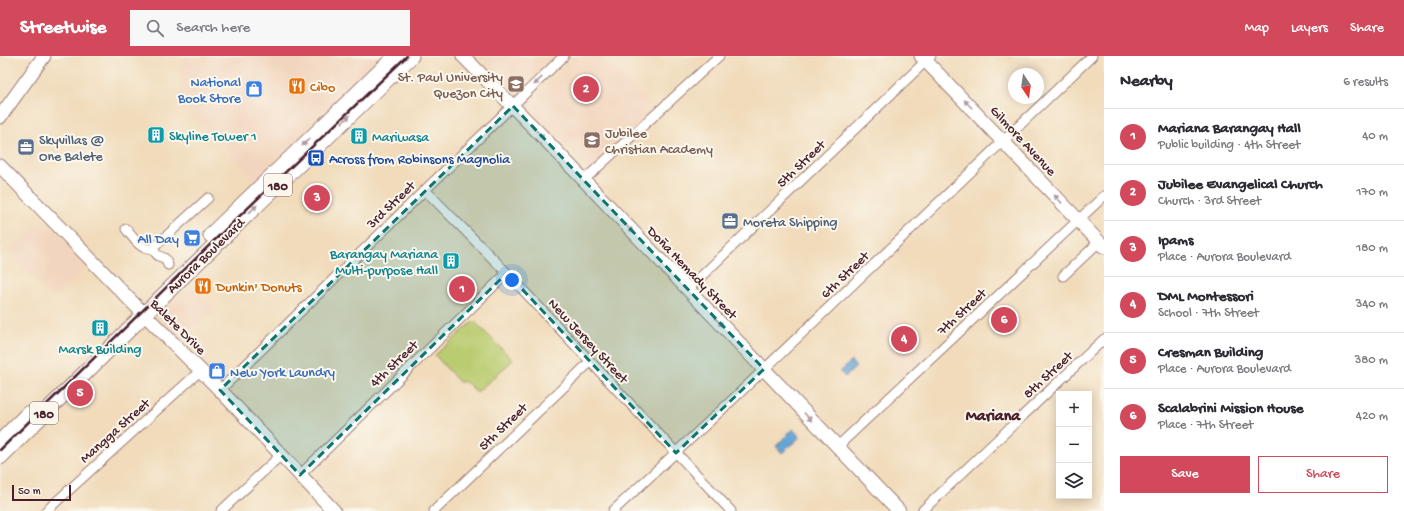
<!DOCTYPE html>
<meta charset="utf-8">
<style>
body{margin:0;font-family:"Gochi Hand",sans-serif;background:#f7f7f7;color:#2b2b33}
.controls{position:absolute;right:12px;bottom:12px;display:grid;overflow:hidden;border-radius:0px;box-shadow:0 2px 10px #0003}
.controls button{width:36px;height:36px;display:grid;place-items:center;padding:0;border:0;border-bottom:1px solid #e1e1e2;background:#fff;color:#2b2b33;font:20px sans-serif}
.compass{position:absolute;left:1008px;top:12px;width:36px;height:36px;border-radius:50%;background:#fff;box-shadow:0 2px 10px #0003;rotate:167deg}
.scale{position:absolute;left:12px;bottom:10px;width:59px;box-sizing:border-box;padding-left:4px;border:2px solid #4a1f2b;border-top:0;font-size:11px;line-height:14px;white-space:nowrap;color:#4a1f2b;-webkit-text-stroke:3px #fbf7ec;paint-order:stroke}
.you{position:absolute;left:512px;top:224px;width:14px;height:14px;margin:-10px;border:3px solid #fff;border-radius:50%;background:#1a73e8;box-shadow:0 0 0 6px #1a73e833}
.badge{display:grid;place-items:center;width:26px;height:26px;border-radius:50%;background:#d1495b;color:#fff;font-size:13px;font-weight:700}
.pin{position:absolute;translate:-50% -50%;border:2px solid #fff;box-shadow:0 1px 4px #0006}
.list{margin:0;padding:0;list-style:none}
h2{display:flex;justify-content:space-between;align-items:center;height:52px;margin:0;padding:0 16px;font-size:17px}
h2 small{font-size:13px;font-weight:400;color:#7c7c81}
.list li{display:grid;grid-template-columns:26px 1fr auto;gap:12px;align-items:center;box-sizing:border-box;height:56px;padding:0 16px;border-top:1px solid #e1e1e2}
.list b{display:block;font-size:15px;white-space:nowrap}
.list p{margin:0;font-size:13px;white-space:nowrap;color:#7c7c81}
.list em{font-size:13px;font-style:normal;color:#7c7c81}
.actions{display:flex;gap:8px;padding:12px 16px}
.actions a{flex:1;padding:9px 0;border:1px solid #d1495b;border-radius:0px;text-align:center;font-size:14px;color:#d1495b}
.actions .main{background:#d1495b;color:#fff}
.icon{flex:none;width:22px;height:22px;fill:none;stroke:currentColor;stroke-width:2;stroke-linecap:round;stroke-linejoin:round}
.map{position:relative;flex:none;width:1104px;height:455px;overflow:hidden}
header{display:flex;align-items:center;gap:24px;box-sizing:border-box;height:56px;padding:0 20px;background:#d1495b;color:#fff}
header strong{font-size:19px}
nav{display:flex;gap:22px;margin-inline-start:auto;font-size:14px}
.search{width:280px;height:36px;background:#f7f7f7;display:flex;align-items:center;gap:10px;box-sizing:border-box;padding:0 14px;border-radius:0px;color:#7c7c81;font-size:15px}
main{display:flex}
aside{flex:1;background:#fff}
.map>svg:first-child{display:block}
</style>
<header>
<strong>Streetwise</strong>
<div class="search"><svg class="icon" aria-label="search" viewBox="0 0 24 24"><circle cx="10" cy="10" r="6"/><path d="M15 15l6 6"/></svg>Search here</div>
<nav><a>Map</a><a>Layers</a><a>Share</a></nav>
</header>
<main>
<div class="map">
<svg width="1104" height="455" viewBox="0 0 1104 455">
<rect width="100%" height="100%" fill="#fbf7ec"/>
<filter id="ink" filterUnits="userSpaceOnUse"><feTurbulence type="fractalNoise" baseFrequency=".025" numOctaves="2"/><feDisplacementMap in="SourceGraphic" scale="8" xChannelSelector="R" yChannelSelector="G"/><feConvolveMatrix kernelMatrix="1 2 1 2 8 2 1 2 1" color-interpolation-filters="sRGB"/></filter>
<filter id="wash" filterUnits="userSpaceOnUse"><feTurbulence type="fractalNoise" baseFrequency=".012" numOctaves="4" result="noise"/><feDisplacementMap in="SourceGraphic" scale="16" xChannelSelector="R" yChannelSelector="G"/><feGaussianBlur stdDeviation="0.9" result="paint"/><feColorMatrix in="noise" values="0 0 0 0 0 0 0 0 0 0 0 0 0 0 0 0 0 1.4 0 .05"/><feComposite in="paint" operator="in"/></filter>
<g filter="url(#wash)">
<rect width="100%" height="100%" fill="#f1dbbb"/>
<path fill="#f2d5be" d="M182,0h206l-132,127 -75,-80z
M480,0h76l-40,38z
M576,0h27l54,54 -67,61 -64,-66z
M43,163l45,47 -35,33 -45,-47z
M191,229l24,24 -34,32 -23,-24z
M899,257l34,35 -29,28 -22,-23 7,-7 -12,-13z"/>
<path fill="#bacc6f" stroke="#82764d" d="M474,265l39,39 -36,32 -11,-10h-7l-24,-27z"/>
<path fill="#61a3d5" stroke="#566180" d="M851,305l5,6 -11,10 -5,-5z
M793,373l7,8 -18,16 -6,-7z"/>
</g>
<g filter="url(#ink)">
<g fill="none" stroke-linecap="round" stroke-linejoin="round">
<defs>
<path id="street" d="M584,124l135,-124
M425,134l82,83 224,238
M126,173c6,7 15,22 26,20 2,2 5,6 7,7 7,3 6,1 9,9
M152,193l56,-51
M1063,220l36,-34
M688,233l243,-233
M220,334l205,-200 139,-134
M837,391l267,-251
M300,419l207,-202
M46,455l155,-141
M221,455l60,-56
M434,455l156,-149
M613,455l117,-109 362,-346
M922,455l182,-172"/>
<path id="secondary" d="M463,0l78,79 358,376
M921,0l183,191
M0,61l44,-61
M0,110l131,135 89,89 114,121"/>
<path id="primary" d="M211,179l185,-179
M0,386l28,-28
M0,401l177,-175 234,-226"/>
</defs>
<use href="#street" stroke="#9e7d73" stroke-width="11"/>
<use href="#secondary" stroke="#9e7d73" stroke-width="15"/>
<use href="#primary" stroke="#9e7d73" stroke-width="17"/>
<use href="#street" stroke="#fff" stroke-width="9"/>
<use href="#secondary" stroke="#fff" stroke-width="13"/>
<use href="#primary" stroke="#fff" stroke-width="15"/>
<path stroke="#4a1f2b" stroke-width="2.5" d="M0,394l225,-220 182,-174"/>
</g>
<defs><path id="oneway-solid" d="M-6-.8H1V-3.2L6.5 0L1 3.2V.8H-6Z"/></defs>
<g fill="#ae9aa0">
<use href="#oneway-solid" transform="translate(538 25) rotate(136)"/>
<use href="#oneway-solid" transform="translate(968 48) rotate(-134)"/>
<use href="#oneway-solid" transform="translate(346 63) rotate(-44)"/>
<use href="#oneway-solid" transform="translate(540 78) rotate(46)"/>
<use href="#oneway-solid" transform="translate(306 86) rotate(136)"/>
<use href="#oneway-solid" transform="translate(1058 143) rotate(-133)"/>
<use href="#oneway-solid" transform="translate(253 153) rotate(-44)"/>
<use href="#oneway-solid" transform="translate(629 172) rotate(46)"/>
<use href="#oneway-solid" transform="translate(719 266) rotate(46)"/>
<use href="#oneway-solid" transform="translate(808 361) rotate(47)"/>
</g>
</g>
<path fill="#0f766e" fill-opacity="0.2" stroke="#0f766e" stroke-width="3" stroke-dasharray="8 5" stroke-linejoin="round" d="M513,50l251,263 -88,84 -169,-180 -207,202 -80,-85z"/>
<defs>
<symbol id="university-square" viewBox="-11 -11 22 22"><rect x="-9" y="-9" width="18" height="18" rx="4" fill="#8d6e63" stroke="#fbf7ec"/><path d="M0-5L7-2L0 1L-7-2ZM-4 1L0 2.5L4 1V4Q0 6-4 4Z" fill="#fff"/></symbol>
<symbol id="restaurant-square" viewBox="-11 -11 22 22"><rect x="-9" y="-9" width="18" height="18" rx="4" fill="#e8710a" stroke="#fbf7ec"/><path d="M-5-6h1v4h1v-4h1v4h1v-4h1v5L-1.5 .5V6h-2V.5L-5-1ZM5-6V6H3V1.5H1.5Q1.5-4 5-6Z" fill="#fff"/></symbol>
<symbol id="shop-square" viewBox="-11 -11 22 22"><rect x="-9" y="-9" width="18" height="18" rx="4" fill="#3f7fe0" stroke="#fbf7ec"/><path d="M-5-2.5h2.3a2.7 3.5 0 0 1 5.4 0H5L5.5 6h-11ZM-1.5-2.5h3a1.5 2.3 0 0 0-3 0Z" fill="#fff"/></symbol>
<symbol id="building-square" viewBox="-11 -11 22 22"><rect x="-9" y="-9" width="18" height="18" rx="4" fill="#0f9aa8" stroke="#fbf7ec"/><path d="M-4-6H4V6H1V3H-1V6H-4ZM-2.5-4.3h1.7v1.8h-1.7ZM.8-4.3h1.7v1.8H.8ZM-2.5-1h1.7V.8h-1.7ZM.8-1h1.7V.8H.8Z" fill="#fff"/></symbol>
<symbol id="school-square" viewBox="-11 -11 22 22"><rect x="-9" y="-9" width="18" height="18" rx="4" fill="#8d6e63" stroke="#fbf7ec"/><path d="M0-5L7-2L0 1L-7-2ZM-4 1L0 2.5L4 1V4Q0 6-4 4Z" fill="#fff"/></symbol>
<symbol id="office-square" viewBox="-11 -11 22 22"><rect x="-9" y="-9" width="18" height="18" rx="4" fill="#5c6f8a" stroke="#fbf7ec"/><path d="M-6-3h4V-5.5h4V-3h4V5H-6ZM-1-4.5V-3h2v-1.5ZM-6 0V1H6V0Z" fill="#fff"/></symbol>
<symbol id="bus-square" viewBox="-11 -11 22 22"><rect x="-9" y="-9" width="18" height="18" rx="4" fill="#1a4fb4" stroke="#fbf7ec"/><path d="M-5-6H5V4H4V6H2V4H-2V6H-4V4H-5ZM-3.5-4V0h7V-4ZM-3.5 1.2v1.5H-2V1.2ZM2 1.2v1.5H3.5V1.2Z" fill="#fff"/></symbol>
<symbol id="supermarket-square" viewBox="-11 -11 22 22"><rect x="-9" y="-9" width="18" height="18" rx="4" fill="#3f7fe0" stroke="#fbf7ec"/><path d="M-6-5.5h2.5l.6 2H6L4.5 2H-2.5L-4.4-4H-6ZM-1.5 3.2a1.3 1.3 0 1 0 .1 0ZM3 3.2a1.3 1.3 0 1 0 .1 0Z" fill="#fff"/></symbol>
</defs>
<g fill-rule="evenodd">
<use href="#university-square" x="506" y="18" width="20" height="20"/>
<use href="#restaurant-square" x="287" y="20" width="20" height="20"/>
<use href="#shop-square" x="244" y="23" width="20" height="20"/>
<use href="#building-square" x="146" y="69" width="20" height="20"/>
<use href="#building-square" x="349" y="70" width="20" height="20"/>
<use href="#school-square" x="582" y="74" width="20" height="20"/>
<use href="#office-square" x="16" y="81" width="20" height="20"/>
<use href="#bus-square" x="306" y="92" width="20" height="20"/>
<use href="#office-square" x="720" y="155" width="20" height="20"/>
<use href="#supermarket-square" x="182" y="172" width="20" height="20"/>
<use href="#building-square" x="441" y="195" width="20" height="20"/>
<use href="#restaurant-square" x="193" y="220" width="20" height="20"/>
<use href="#building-square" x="90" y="262" width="20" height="20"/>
<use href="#shop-square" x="207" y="305" width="20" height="20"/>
</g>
<g text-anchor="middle" stroke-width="4" stroke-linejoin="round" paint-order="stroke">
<g fill="#fbf7ec" stroke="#7f6065" stroke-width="1">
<rect x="264" y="118" width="28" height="22" rx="3"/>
<rect x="30" y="346" width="28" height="22" rx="3"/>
</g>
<g font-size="13" font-weight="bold" fill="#4a1f2b">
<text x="278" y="134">180</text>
<text x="44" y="362">180</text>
</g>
<g font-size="14" fill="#785e54" stroke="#fbf7ec" text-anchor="end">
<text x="503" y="25">St. Paul University<tspan x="503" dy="16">Quezon City</tspan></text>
<text x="605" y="81" text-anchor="start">Jubilee<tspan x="605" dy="16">Christian Academy</tspan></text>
</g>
<g font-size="14" fill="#366cbe" stroke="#fbf7ec" text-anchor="end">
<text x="241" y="30">National<tspan x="241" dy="16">Book Store</tspan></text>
<text x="179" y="187">All Day</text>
<text x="230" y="320" text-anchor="start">New York Laundry</text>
</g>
<g font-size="14" fill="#c56008" stroke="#fbf7ec" text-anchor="start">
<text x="310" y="35">Cibo</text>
<text x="216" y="235">Dunkin' Donuts</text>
</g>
<g font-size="14" fill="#0d838f" stroke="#fbf7ec" text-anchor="start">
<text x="169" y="84">Skyline Tower 1</text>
<text x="372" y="85">Mariwasa</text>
<text x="438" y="202" text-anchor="end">Barangay Mariana<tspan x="438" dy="16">Multi-purpose Hall</tspan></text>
<text x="100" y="297" text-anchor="middle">Marsk Building</text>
</g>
<g font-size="14" fill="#4e5e75" stroke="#fbf7ec" text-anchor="start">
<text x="39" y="88">Skyvillas @<tspan x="39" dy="16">One Balete</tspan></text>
<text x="743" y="170">Moreta Shipping</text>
</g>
<g font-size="14" fill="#4a1f2b" stroke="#fbf7ec">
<text transform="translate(1024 84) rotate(47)" y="5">Gilmore Avenue</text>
<text transform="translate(800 107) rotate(-44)" y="5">5th Street</text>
<text transform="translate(390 148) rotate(-44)" y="5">3rd Street</text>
<text transform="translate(205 199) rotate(-44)" y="5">Aurora Boulevard</text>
<text transform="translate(693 216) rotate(46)" y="5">Doña Hemady Street</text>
<text transform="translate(844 218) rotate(-44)" y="5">6th Street</text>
<text transform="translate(961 255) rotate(-43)" y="5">7th Street</text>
<text transform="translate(179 270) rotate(45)" y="5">Balete Drive</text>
<text transform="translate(589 284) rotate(47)" y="5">New Jersey Street</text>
<text transform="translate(393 307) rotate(-44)" y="5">4th Street</text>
<text transform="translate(1047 318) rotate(-43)" y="5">8th Street</text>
<text transform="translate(502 370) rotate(-44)" y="5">5th Street</text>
<text transform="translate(114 374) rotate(-42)" y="5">Mangga Street</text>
</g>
<g font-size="14" fill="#164399" stroke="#fbf7ec" text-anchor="start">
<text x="329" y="107">Across from Robinsons Magnolia</text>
</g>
<g font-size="16" font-weight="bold" fill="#4a1f2b" stroke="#fbf7ec">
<text x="993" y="364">Mariana</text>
</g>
</g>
</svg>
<div class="controls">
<button>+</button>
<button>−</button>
<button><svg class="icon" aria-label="layers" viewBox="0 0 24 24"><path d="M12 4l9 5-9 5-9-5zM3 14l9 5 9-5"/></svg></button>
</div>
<svg class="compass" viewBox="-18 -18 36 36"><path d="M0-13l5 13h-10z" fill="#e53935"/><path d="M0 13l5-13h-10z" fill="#7c7c81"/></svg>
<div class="scale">50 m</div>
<div class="you"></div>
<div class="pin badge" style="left:462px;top:233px">1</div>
<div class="pin badge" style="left:586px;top:33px">2</div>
<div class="pin badge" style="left:317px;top:142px">3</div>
<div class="pin badge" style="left:904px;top:283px">4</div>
<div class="pin badge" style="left:80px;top:337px">5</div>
<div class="pin badge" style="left:1004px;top:264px">6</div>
</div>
<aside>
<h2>Nearby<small>6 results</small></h2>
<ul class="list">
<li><span class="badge">1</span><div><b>Mariana Barangay Hall</b><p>Public building · 4th Street</p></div><em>40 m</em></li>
<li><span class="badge">2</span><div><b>Jubilee Evangelical Church</b><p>Church · 3rd Street</p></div><em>170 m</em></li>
<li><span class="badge">3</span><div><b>Ipams</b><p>Place · Aurora Boulevard</p></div><em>180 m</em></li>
<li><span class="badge">4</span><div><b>DML Montessori</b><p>School · 7th Street</p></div><em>340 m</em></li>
<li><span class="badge">5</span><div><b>Cresman Building</b><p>Place · Aurora Boulevard</p></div><em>380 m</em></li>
<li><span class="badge">6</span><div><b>Scalabrini Mission House</b><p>Place · 7th Street</p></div><em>420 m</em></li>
</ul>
<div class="actions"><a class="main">Save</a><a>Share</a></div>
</aside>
</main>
